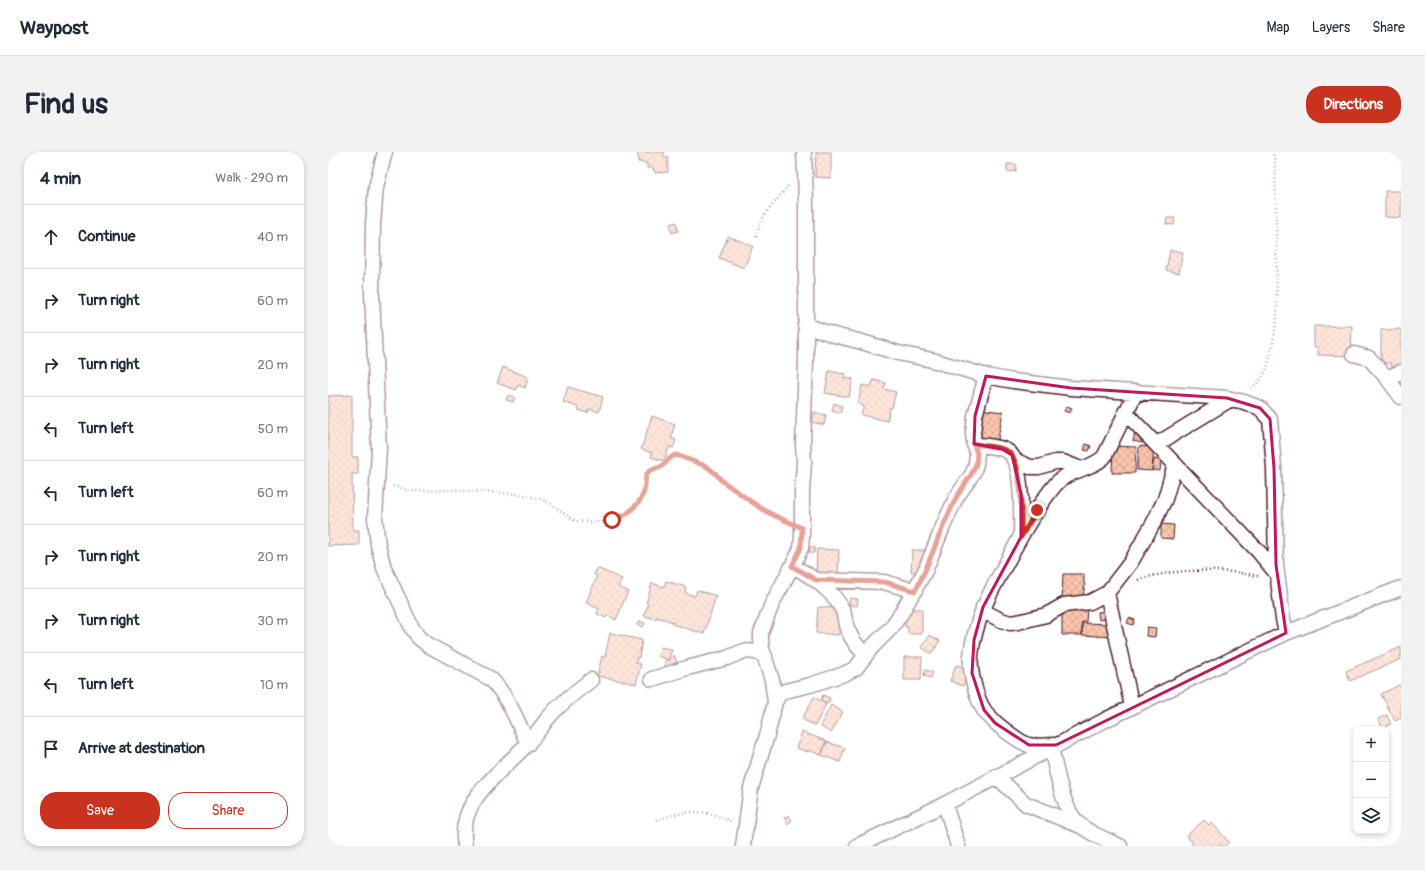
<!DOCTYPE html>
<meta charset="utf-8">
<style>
body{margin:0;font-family:Pangolin,sans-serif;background:#f2f2f3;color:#1f2937}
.controls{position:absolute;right:12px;bottom:12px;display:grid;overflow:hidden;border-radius:8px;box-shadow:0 2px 6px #0003}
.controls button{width:36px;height:36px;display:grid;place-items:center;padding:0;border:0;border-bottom:1px solid #e0e1e3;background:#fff;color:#1f2937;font:20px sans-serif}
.stop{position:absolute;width:12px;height:12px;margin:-9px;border:3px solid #c8321e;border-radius:50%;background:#fff}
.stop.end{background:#c8321e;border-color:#fff;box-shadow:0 1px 4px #0008}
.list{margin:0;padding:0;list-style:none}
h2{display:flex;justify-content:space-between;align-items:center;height:52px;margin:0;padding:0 16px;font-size:17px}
h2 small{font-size:13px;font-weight:400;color:#747a83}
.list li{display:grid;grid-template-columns:26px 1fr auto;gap:12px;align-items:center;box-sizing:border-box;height:64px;padding:0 16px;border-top:1px solid #e0e1e3}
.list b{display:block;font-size:15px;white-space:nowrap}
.list em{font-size:13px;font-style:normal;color:#747a83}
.actions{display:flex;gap:8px;padding:12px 16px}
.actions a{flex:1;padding:9px 0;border:1px solid #c8321e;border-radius:16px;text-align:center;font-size:14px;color:#c8321e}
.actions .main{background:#c8321e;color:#fff}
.icon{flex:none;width:22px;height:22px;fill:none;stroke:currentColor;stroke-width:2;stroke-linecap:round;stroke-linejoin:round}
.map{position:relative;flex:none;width:1073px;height:694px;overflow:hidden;border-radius:16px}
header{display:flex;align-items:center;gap:24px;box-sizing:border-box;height:56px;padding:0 20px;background:#fff;border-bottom:1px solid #e0e1e3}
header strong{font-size:19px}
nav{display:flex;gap:22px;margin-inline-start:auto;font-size:14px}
.intro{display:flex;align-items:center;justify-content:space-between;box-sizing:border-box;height:96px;padding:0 24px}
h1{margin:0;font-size:28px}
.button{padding:10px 18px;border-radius:16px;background:#c8321e;color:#fff;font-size:14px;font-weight:700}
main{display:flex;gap:24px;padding:0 24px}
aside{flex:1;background:#fff;border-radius:16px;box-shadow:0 2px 6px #0003}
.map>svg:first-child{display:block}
</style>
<header>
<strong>Waypost</strong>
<nav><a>Map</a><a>Layers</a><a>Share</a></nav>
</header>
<div class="intro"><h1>Find us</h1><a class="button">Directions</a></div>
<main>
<aside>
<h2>4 min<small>Walk · 290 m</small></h2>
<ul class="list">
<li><svg class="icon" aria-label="ahead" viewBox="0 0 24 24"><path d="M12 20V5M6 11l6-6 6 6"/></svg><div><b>Continue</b></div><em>40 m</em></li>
<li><svg class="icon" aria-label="right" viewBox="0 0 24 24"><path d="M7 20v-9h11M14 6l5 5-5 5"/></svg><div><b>Turn right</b></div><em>60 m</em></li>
<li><svg class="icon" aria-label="right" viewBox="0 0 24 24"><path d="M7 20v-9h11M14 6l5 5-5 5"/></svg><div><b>Turn right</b></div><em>20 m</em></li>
<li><svg class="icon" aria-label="left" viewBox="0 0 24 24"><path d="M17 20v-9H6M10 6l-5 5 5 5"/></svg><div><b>Turn left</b></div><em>50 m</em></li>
<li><svg class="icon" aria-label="left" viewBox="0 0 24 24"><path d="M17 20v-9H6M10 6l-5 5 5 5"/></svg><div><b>Turn left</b></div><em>60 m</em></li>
<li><svg class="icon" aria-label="right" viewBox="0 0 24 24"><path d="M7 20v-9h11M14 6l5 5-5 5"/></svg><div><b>Turn right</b></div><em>20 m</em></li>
<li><svg class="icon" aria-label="right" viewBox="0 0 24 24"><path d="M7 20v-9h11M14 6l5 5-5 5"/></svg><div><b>Turn right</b></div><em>30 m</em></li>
<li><svg class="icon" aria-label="left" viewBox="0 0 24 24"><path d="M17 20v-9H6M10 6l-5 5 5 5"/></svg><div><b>Turn left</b></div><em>10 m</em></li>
<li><svg class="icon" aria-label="arrive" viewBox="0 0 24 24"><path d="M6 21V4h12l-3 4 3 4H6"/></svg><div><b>Arrive at destination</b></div></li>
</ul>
<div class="actions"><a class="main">Save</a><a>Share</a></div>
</aside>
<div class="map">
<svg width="1073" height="694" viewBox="0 0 1073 694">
<defs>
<pattern id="building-cross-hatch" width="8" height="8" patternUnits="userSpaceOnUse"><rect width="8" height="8" fill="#fac5ac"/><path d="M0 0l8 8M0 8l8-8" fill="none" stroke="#d8a994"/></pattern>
</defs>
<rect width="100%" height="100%" fill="#fff"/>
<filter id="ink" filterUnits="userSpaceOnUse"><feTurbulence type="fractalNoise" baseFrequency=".025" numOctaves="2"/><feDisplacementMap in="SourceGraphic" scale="8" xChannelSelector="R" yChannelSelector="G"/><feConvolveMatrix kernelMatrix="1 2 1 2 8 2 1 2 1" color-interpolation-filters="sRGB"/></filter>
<g filter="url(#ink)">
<path fill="url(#building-cross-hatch)" stroke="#4a1f2b" d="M310,0h26v4l4,1v15l-13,1 -2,-5h-6v-5l-9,-1z
M488,0h15v26l-16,-1z
M679,12h9v7l-9,1z
M1057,39h16v27l-16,-1z
M839,66h8l-1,7 -8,-1z
M348,70l2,9 -6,2 -2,-9z
M400,84l25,10 -9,22 -25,-10z
M842,98l13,2 -4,21 -13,-3z
M986,174h38l-1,30 -33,-1v-8h-4z
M1073,177v39h-10v-5h-10v-33z
M175,215l25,10 -3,11 -7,-3 -2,5 -19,-7z
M501,219l16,3 -1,4 9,1 -4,18 -24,-4z
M545,228l13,3 -2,6 12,3 -4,16h-2l-3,13 -26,-6 3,-9 -6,-2 4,-19 9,2z
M240,235l35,10 -4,15 -10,-3 -1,4 -10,-3v-3l-15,-5z
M24,243v62h6v17h-6l1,56h6v15l-31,1v-150z
M180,243l7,2 -2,5 -7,-2z
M506,251l8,3 -2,7 -8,-3z
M739,254l5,2 -2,5 -6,-2z
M652,257l23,3 -6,32 -23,-4z
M486,260l12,3 -2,10 -12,-3z
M324,264l23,8 -4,14 5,2 -3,8 -4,-1 -5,14 -13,-4 1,-4 -11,-4z
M807,280l8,2 -1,9 -9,-2z
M758,292l5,2 -2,5 -5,-1z
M785,294l23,1 -1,26h-23z
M811,294l15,1 -2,24 -15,-1z
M826,307l7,1 -1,11 -8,-1z
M833,372l13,1 -1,14 -12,-1z
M482,395h5l-1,6h-5z
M489,397l22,1 -1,26h-22z
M584,398h13l-1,22h-13z
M269,416l25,11 -4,8 10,4 -12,29 -8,-5 -2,3 -9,-4 2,-5 -13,-6 11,-27 -3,-1z
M735,422h21v10h1l-2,13 -21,3z
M338,429l20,6 -1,6 10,3 2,-6 19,6 -12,38 -32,-10 1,-2 -16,-5 -1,2 -12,-3 4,-12 -2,-1 6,-20 12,4z
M522,446l8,1 -1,7 -8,-1z
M490,455l22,1 -1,27 -23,-2z
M577,457h17v25h-14v-7h-3z
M734,457h25l-1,13h-4v13h-20z
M778,459l1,8 -8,1 -1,-8z
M801,466l6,2 -2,5 -6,-2z
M311,469l6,2 -2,4 -6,-2z
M754,471l30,1v13l-30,-2z
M819,475l9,1 -1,9 -9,-1z
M282,481l32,7 -3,18 -2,-1 -1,6 5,1 -5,20 -39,-8 5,-20 3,1z
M602,483l10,6 -9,13 -10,-7z
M333,495l11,3 -4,10 -10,-4z
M1073,495v12l-51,22 -4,-10z
M346,503l3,7 -10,6 -3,-6 7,-3v-2z
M576,505h18l-1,23h-17z
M628,513l13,4 -6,17 -13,-5z
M597,518l8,2 -2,6 -7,-2z
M1073,532v34l-6,3 -14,-27z
M495,543l7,3 -2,6 -7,-4z
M486,545l12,7 -11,22 -13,-7z
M503,553l12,7 -12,21 -11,-7z
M1059,563l4,9 -8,4 -5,-9z
M474,580l24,9 -5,14 -13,-5v2l-12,-4z
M499,590l18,6 -5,14 -19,-7z
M460,663l4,5 -4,4 -4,-6z
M876,668l5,5 3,-2 17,19 -4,4h-35l3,-3 -7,-7z"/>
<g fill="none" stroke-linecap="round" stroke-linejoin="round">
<defs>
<path id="street" d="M57,0l-9,35 -3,37 -1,71 7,154 -4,69 3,27 6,23 28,60 7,10 9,7 63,34c17,18 27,43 37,65
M477,173l29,10 28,7 36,11 34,7 54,16 27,5 58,7 156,10 17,4 16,6 10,11 4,49 2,97 7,54 3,14
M1026,202l15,4 18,20 14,19
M1059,226l14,-6
M797,260l134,140 18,22
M646,292c9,2 25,2 33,7 17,8 14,67 14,84
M829,292l74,-45
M686,308l16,7h9l16,-5h8l18,7
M464,414c17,8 44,27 51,45 2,6 2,13 5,19 4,10 10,18 18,25
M488,428l68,2 31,9
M779,441l25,114
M655,455l4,6 14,7 9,3 8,-1 28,-7 18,-10 26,-3 17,-9 24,-31 23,-40 11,-23 10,-35
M324,527l35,-11 40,-10 17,-7 12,1 9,4
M447,550l-3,-22 -10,-31 -1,-9v-7l11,-29 25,-47 4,-9 1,-11v-45l2,-30 -1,-18 3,-84v-160l-2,-48
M726,593c-8,0 -17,2 -25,0 -7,-1 -32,-20 -37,-26 -2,-3 -6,-5 -8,-9 -8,-12 -15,-40 -13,-55 4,-35 19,-63 36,-93 14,-27 29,-54 48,-77 13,-16 36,-15 49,-28l32,-65
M723,596c5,20 11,58 25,73 11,12 29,18 44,25
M668,624l30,28 52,21
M617,652l13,42
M137,694c-9,-46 36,-73 62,-102 8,-8 14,-17 21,-26 13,-15 28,-27 43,-38
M415,694l8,-58 17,-56 7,-30 4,-7 6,-4 25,-6 34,-11 12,-6 16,-21 19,-19 11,-16 23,-41 19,-47 12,-26 17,-25 3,-9 1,-11 -3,-9 -1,-11 2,-17 11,-40
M529,694l88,-42 162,-85 179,-86 115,-45"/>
</defs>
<use href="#street" stroke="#4a1f2b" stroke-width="17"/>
<path stroke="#4a1f2b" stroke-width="2.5" stroke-dasharray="1 3" stroke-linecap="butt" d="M428,85c6,-26 19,-32 33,-53
M923,236l8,-6 7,-11 5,-17 6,-35 -1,-106 -1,-51 -2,-10
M65,334l18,5 44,-1 63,4 23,5 10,5 24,17 18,1h10l9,-2 10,-4 9,-6 10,-11 3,-7 2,-17 4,-5 11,-3 11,-10 7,-1 27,10 9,7 7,8 27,19 22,14 16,8
M810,428c10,-4 20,-5 30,-7 30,-4 60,-3 90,3
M328,668c32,-10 43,-12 75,1"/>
<use href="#street" stroke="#fff" stroke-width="14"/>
</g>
</g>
<g fill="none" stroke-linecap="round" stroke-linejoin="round" filter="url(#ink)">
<path stroke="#c8321e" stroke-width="5" d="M284,368l15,-6 12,-12 5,-10 2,-17 4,-5 11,-3 8,-8 6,-4 4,1 27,10 9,7 7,8 37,26 12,7 31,14 -1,20 -9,18 24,14 68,2 31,9 10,-20 19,-47 12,-26 16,-25 4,-9 1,-10 -3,-10c10,2 24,2 33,7 17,8 14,69 14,86l16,-27"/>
</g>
<path d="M0 0H1073V694H0ZM658,224l85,12 156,10 33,10 10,11 4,49 2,97 10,68 -230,112h-27l-34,-22 -11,-13 -12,-37 2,-33 9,-33 38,-70v-43l-9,-39 -10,-6 -28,-5 1,-28z" fill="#fff" fill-opacity=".55" fill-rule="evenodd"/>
<path fill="none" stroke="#c2185b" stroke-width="3" stroke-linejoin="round" d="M658,224l85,12 156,10 33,10 10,11 4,49 2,97 10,68 -230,112h-27l-34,-22 -11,-13 -12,-37 2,-33 9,-33 38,-70v-43l-9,-39 -10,-6 -28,-5 1,-28z"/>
</svg>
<div class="controls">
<button>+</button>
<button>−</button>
<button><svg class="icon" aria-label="layers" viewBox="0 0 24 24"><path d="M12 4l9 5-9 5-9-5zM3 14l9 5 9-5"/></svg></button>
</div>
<div class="stop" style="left:284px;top:368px"></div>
<div class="stop end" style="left:709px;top:358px"></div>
</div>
</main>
